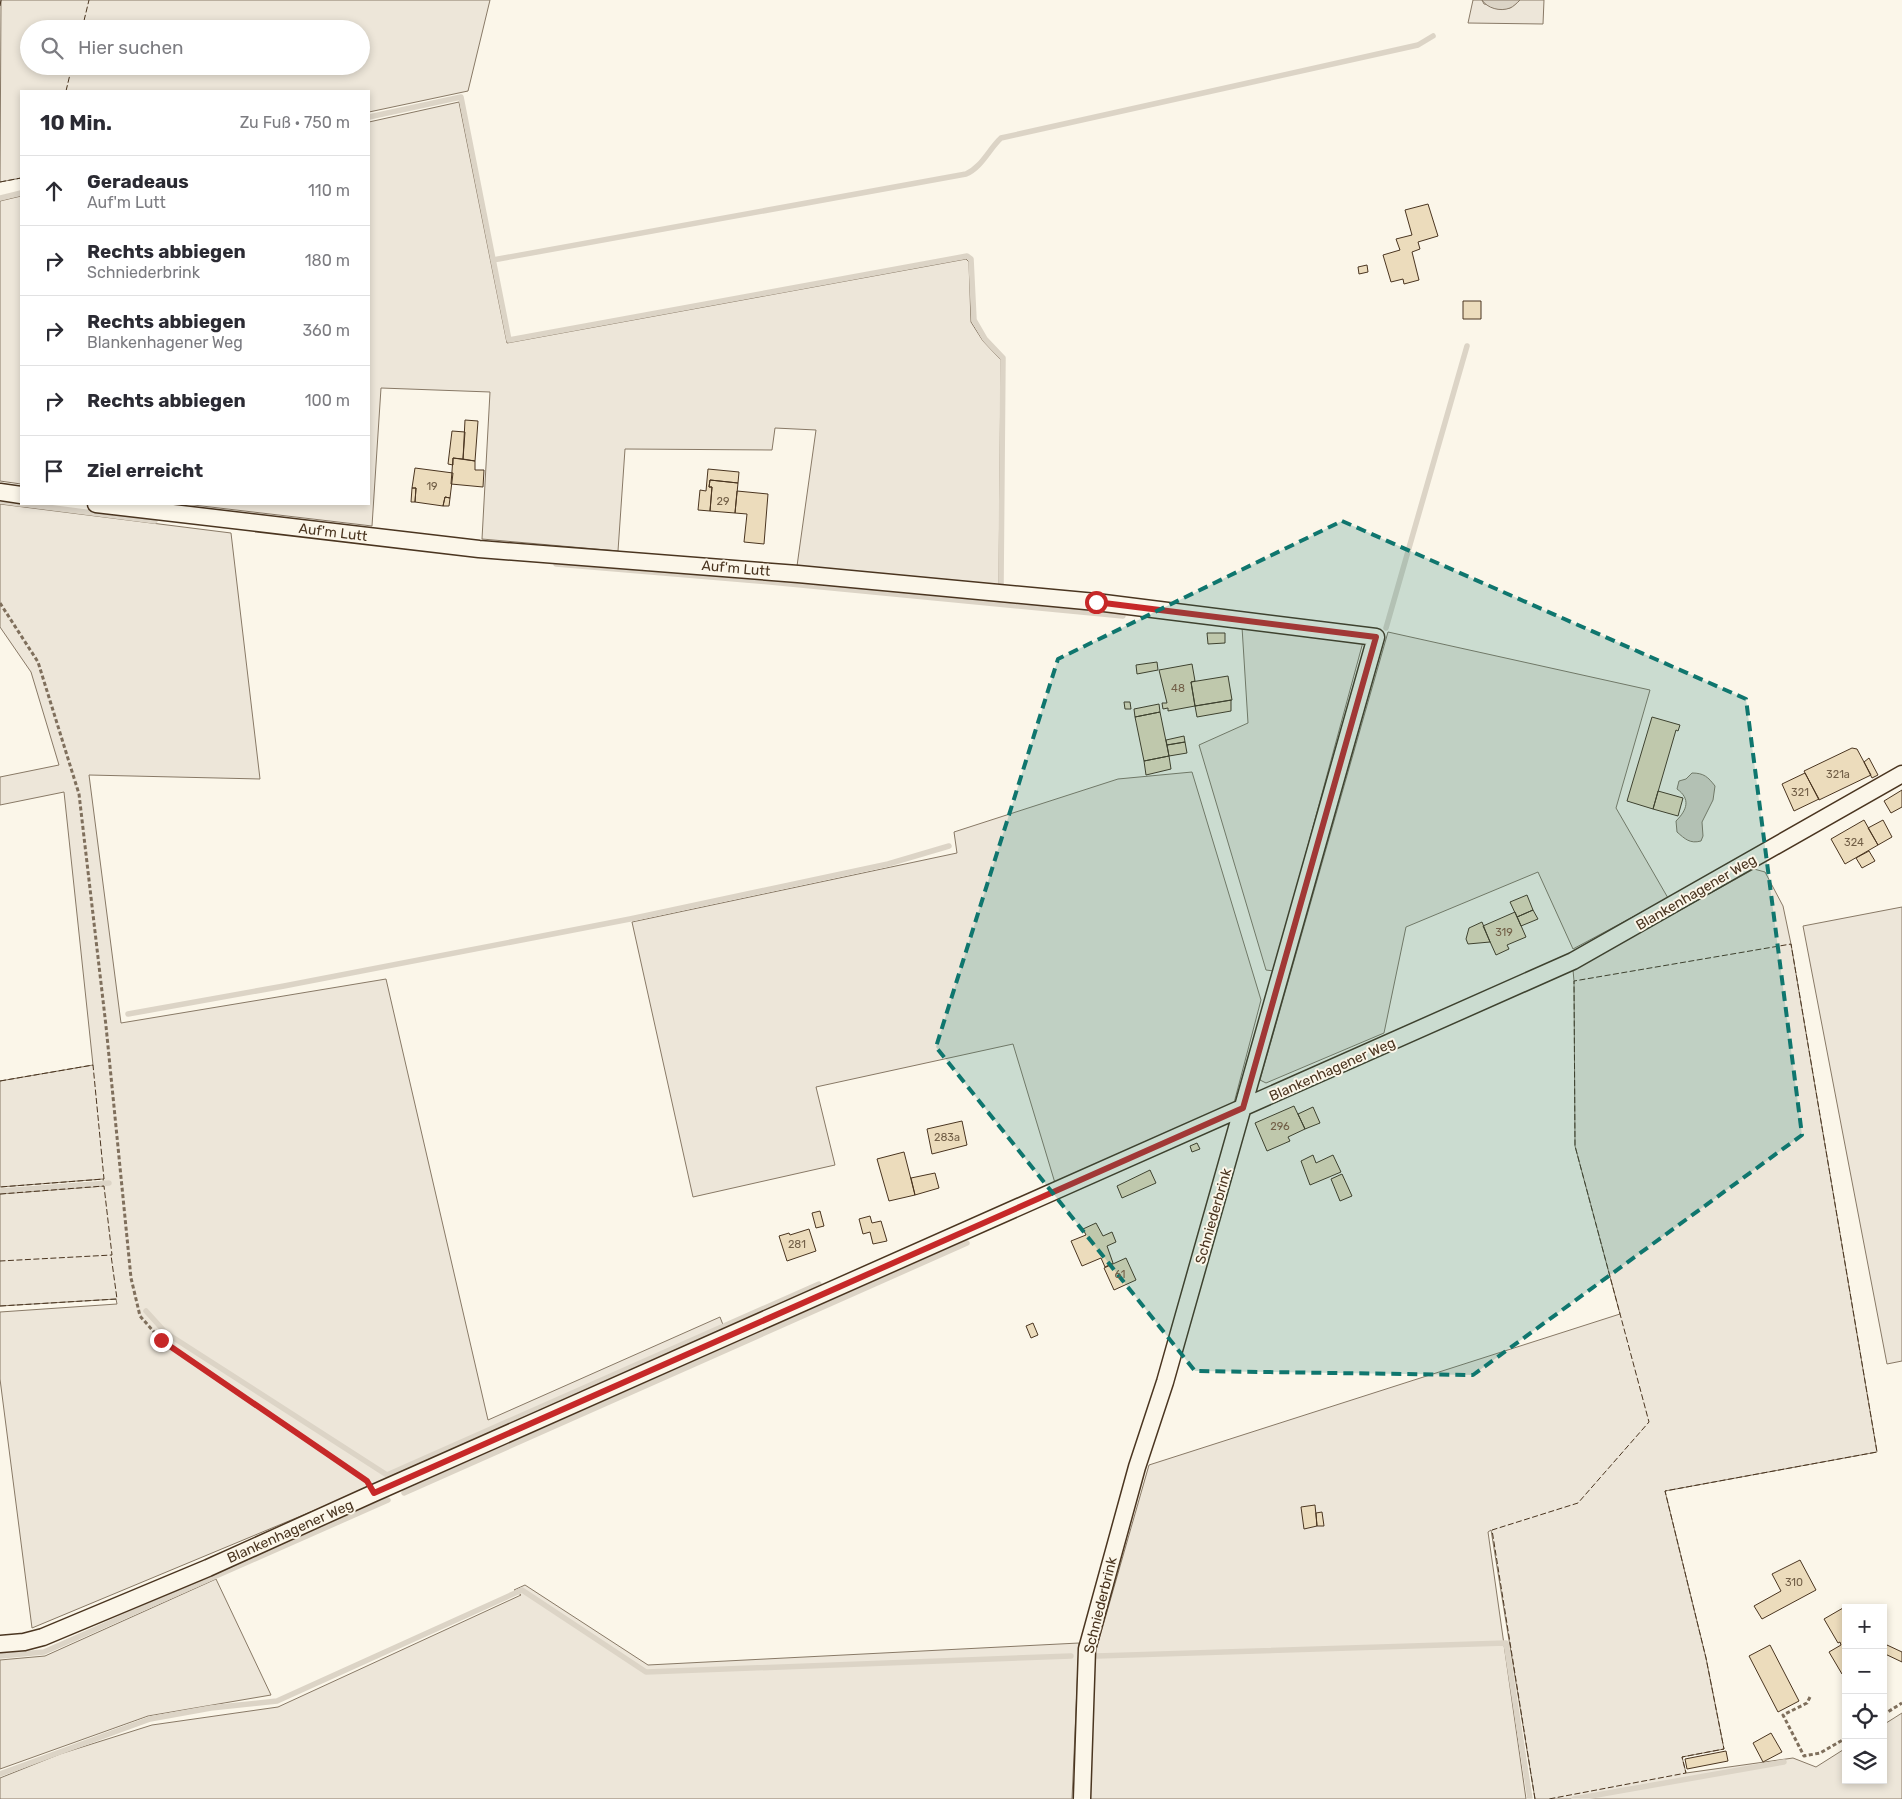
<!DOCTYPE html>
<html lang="de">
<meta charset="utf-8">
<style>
body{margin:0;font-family:Rubik,sans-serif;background:#f7f7f7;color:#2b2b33}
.controls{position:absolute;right:15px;bottom:15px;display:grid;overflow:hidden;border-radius:0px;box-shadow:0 2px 8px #0003}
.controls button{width:45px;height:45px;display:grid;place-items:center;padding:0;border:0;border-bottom:1px solid #e1e1e2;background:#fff;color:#2b2b33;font:25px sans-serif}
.stop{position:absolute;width:15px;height:15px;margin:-11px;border:4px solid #c62828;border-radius:50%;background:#fff}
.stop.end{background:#c62828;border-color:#fff;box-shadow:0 1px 5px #0008}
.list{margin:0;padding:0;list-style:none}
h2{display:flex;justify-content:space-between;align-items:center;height:65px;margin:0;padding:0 20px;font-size:21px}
h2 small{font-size:16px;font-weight:400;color:#7c7c81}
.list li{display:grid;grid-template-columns:32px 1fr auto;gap:15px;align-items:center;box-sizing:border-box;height:70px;padding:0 20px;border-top:1px solid #e1e1e2}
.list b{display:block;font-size:19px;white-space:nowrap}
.list p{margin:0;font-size:16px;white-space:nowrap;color:#7c7c81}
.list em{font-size:16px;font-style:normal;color:#7c7c81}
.icon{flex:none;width:28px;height:28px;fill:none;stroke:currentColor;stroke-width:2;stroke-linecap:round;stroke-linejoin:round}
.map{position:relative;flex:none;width:1902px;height:1799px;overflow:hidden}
.search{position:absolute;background:#fff;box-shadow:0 2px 8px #0003;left:20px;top:20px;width:350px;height:55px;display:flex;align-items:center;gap:12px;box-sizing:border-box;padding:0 18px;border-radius:28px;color:#7c7c81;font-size:19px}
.panel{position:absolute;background:#fff;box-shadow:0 2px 8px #0003;left:20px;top:90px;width:350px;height:415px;border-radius:0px}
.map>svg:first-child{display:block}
</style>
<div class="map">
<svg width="1902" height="1799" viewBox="0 0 1902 1799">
<rect width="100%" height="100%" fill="#fbf6e9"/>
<path fill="#ede6d9" stroke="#887966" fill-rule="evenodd" d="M1,0h489l-22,91 -99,21v-21h-348v87l-21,4zM29,29h332v37h-332z
M1473,0h9l2,4 26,4 10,-8h24l-1,24 -75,-1z
M459,102l48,241 459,-84 3,3 2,60 12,19 18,19 -2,225 -202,-19 19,-136 -41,-2 -3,22 -147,-1 -7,102 -136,-12 8,-147 -109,-4 -9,138 -187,-22h184v-382z
M21,196v288l-21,-3v-280z
M0,504l231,29 29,246 -171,-4 32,248 265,-44 102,441 232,-103 5,13 -369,163 -324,135 -32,-249v-67l117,-8 -1,-5 -116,7v-112l104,-8 -1,-7 -103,8v-106l93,-16 -29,-273 -64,13v-28l59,-12 -28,-93 -31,-45z
M1242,627l121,15 -89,329 -8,-1 -67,-225 49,-22z
M1388,632l262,58 -34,118 52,90 -95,51 -35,-77 -132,55 -22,106 -118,50 -6,-3z
M1192,772l69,228 -27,103 -179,80 -42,-139 -197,43 19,78 -142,32 -61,-275 325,-69 -3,-21 164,-53z
M1754,869l11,3 18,34 8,38 86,508 -212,39 41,167 18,91 -42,8 4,16 107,-15 23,9 30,-19v32h37v-55l19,-12v86h-367l-44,-269 -3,2 38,267h-439l5,-135 57,-199 471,-151 -45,-168 -1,-165 -1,-11z
M1902,907v454l-15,3 -84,-438z
M216,1579l55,116 -123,21 -148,53v-109l45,-4z
M525,1585l123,80 431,-22 -7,156h-1072v-21l60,-24 92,-29 126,-18 243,-112 -7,-5z"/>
<path fill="#dcd4c6" stroke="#887966" d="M1482,0h38c-3,3 -7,7 -10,8 -10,4 -23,0 -28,-8z
M1692,773c12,0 16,4 23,13l-2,14 -11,22 1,14 -2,5c-11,3 -16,-2 -24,-9l-1,-11c11,-11 15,-22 1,-32l2,-8 7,-2z"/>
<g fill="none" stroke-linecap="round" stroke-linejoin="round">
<path stroke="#dcd4c6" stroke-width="5.5" d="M369,117l92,-20 48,243 458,-84 4,3 3,61 11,19 18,19 -2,229
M0,198l21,-5
M493,260l473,-86c16,-7 23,-25 35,-36l417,-93 15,-9
M0,501l21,3
M23,504l132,17
M556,564l214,18 353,34
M1386,628l81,-282
M128,1014l156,-28 346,-67 258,-55 61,-18
M0,1191l109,-8
M146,1311l20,22 221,142 432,-191
M404,1493l563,-250
M0,1656l44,-4 344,-152
M1097,1656l409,-13 24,156
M0,1774l150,-55 61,-11 66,-7 245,-111 124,82 425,-16
M1574,1799l210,-37"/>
</g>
<path fill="#ecdcbc" stroke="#4a3520" d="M1428,204l10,32 -20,6 2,7 -8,3 7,28 -15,4 -1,-5 -12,3 -8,-27 17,-5 -4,-11 16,-4 -7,-25z
M1367,265l1,7 -9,2 -1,-7z
M1463,301h18v18h-18z
M465,420l13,1 -3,40 -12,-2z
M452,431l13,1 -2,27 -10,-1v7l-5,-1z
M453,458l22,3v9h9l-1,17 -32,-3z
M415,468l38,5 -3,25 -5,-1 -2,9 -28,-4 1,-14h-4z
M708,469l31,3 -1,11 -28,-3 -1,7h3l-2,24 -12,-1 2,-20 6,1z
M710,480l28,3 -3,30 -25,-2 2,-24h-3z
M412,488h4l-1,14h-4z
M737,491l31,3 -4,50 -20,-2 3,-28 -12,-1z
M445,497l5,1 -1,8h-6z
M1207,633h18v10l-17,1z
M1157,662l1,8 -21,4 -1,-9z
M1192,664l3,17 -4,1 4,24 -27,5v-3l-5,1 -1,-6h5l-8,-33z
M1228,676l4,24 -37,6 -4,-24z
M1231,700v11l-34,6 -2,-11z
M1124,702h6l1,7h-6z
M1159,704l1,8 -25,5 -1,-8z
M1160,712l9,44 -25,5 -9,-44z
M1652,717l28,8 -2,6 -2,-1 -23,79 -26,-8z
M1184,736l1,6 -18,3 -1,-5z
M1185,742l2,11 -18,3 -2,-11z
M1852,748l5,1 14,26 -52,25 -15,-29z
M1169,756l2,13 -25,6 -2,-14z
M1869,758l9,17 -6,3 -8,-16z
M1805,773l14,26 -25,12 -12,-27z
M1902,790v17l-11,6 -7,-12z
M1658,791l25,7 -5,18 -25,-7z
M1864,820l14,25 -33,19 -14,-25z
M1883,820l9,17 -14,8 -10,-17z
M1869,851l6,10 -13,7 -6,-10z
M1527,895l6,15 -16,7 -7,-15z
M1533,910l5,9 -17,7 -4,-9z
M1515,912l11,25 -19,8 2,4 -13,6 -13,-29z
M1482,922l8,20 -22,2 -2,-5 3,-11z
M1294,1106l11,23 -17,8 2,4 -23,10 -12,-28z
M1313,1107l7,16 -15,6 -7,-15z
M962,1121l5,24 -35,9 -5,-25z
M1197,1143l3,6 -8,3 -2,-6z
M904,1152l11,43 -26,6 -12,-42z
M1313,1155l3,8 17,-8 8,17 -31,13 -9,-24z
M1150,1170l6,13 -34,15 -5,-12z
M935,1173l4,15 -24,7 -4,-17z
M1342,1174l10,22 -12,5 -9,-22z
M820,1211l4,15 -8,2 -4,-15z
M870,1216l2,7 9,-2 6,20 -14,3 -3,-12 -7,2 -4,-15z
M1096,1223l7,13 9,-4 4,10 -9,4 6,17 -8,4 -4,-9 -19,8 -11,-25 15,-6 -3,-6z
M809,1229l7,22 -29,10 -8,-25 10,-3 1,2z
M1126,1258l10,22 -22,10 -10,-22z
M1033,1323l5,12 -7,3 -5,-12z
M1315,1505l2,21 -13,3 -3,-22z
M1322,1512l2,14h-7l-1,-13z
M1800,1560l16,30 -54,29 -8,-13 27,-15 -9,-17z
M1843,1608l3,5v25l-3,2 3,2v29l-4,3 -13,-22 12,-7 -1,-3 -2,1 -14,-24z
M1770,1645l29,56 -21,11 -29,-56z
M1887,1645l15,7v10l-19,-9z
M1771,1733l11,19 -19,10 -10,-19z
M1726,1751l2,10 -41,8 -2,-10z"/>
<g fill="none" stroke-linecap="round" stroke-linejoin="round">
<defs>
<path id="minor" d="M0,492l21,3
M96,504l383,45 319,25 298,28 280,35 -211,745 -28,85 -50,182 -5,150
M0,1644l24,-2 19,-5 165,-69 166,-75 1199,-532 329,-187"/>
</defs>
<use href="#minor" stroke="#4a3520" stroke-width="19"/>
<path stroke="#7f6f5c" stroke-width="3" stroke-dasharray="4 2.5" stroke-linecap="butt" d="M0,603l38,59 41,132 27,232 25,252 9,38 21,24 204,140
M1810,1697l-3,6 -24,12 21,41 16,-3 26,-15
M1883,1715l19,-12"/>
<use href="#minor" stroke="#fbf6e9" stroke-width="16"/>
<path stroke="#4a3520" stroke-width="1" stroke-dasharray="6 2.5" stroke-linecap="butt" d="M0,6l1,-6
M82,29l7,-29
M66,91l6,-25
M0,182l21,-4
M0,1081l93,-16 11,114 -104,8
M0,1194l104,-8 8,69 -112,6
M0,1306l117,-7 -6,-44
M1535,1799l-43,-269 86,-27 71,-81 -74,-276 -1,-165 217,-37 86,508 -212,39 41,167 18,91 -42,8 4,16 -137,26"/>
</g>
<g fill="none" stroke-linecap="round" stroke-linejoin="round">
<path stroke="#c62828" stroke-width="6" d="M161,1340l206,141 7,12 869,-385 133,-471 -280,-35"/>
</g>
<path fill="#0f766e" fill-opacity="0.2" stroke="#0f766e" stroke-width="4" stroke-dasharray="10 6" stroke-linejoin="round" d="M1342,521l404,178 56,436 -329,240 -278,-4 -259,-324 122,-388z"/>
<g text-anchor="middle" stroke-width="4" stroke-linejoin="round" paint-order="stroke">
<g font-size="11" fill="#725f47">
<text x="432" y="490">19</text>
<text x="723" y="505">29</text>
<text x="1178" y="692">48</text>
<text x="1838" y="778">321a</text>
<text x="1800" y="796">321</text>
<text x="1854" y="846">324</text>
<text x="1504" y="936">319</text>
<text x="1280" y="1130">296</text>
<text x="947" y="1141">283a</text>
<text x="797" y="1248">281</text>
<text x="1120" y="1278">61</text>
<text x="1794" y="1586">310</text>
</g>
<g font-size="14" fill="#4a3520" stroke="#fbf6e9">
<text transform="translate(333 532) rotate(7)" y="5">Auf'm Lutt</text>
<text transform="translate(736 568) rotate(5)" y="5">Auf'm Lutt</text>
<text transform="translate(1696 892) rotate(-30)" y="5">Blankenhagener Weg</text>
<text transform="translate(1332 1069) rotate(-24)" y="5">Blankenhagener Weg</text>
<text transform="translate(1213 1216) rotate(-74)" y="5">Schniederbrink</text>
<text transform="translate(290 1531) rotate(-24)" y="5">Blankenhagener Weg</text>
<text transform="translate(1100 1605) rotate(-76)" y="5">Schniederbrink</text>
</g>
</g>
</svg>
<div class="controls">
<button>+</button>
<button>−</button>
<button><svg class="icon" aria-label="locate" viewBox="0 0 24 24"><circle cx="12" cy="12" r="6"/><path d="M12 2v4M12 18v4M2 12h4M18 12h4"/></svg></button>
<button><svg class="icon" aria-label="layers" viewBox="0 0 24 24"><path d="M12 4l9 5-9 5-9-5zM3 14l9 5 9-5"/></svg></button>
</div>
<div class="stop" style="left:1096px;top:602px"></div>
<div class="stop end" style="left:161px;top:1340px"></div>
<div class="search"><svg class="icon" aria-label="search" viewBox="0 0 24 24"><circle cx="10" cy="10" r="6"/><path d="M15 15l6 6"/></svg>Hier suchen</div>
<section class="panel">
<h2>10 Min.<small>Zu Fuß · 750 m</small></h2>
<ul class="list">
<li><svg class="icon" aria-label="ahead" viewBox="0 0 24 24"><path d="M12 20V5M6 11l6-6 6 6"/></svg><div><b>Geradeaus</b><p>Auf'm Lutt</p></div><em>110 m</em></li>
<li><svg class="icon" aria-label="right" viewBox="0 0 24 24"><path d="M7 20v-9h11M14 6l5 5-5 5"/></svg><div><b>Rechts abbiegen</b><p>Schniederbrink</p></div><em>180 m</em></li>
<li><svg class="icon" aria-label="right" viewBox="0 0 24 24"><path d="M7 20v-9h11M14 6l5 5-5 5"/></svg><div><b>Rechts abbiegen</b><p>Blankenhagener Weg</p></div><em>360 m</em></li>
<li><svg class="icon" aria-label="right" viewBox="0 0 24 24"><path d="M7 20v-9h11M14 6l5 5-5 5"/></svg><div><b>Rechts abbiegen</b></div><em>100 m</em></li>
<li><svg class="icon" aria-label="arrive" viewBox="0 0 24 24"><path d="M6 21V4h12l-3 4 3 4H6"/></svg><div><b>Ziel erreicht</b></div></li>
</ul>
</section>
</div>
